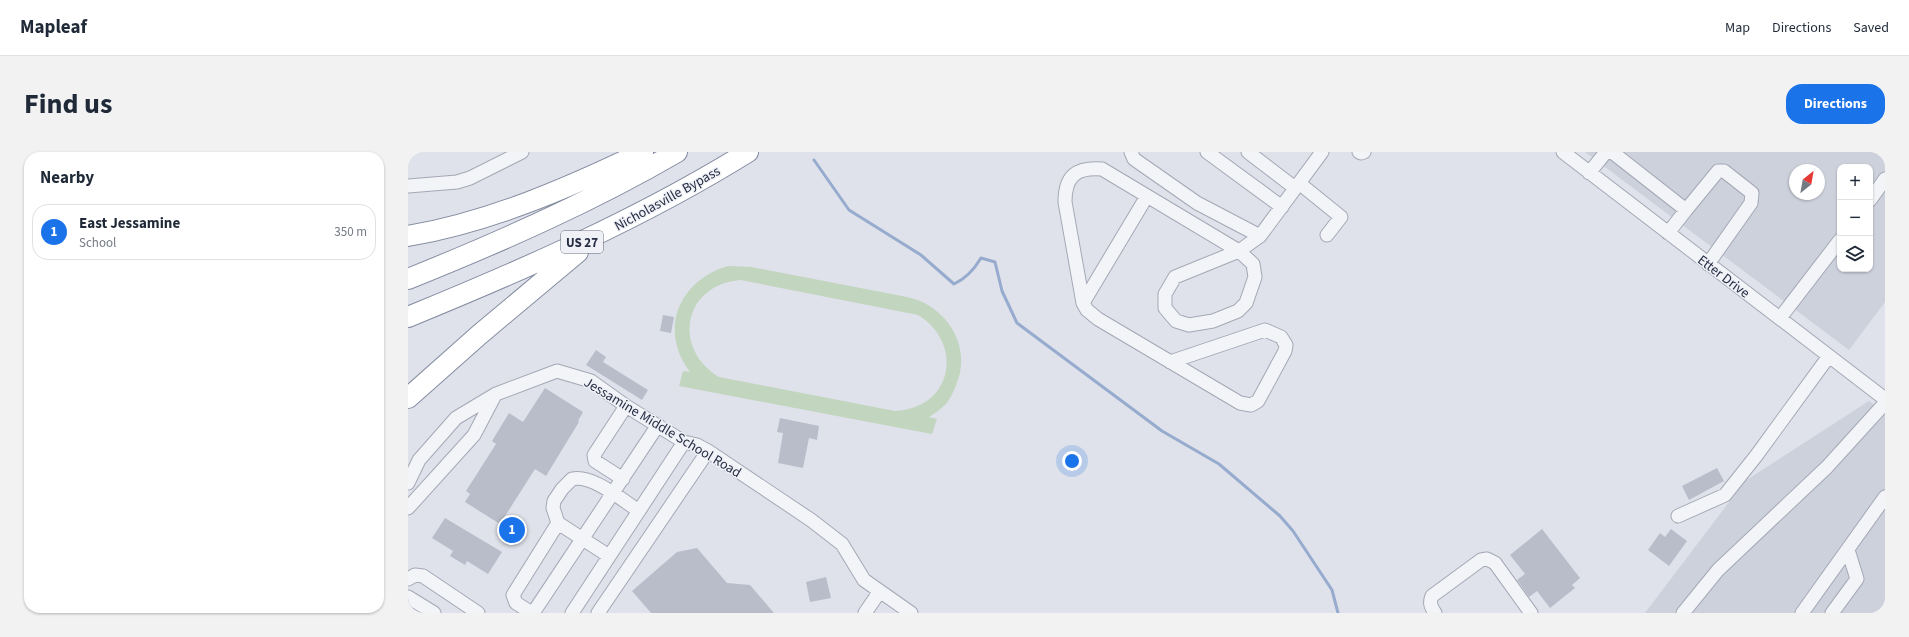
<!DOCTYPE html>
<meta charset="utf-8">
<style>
body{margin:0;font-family:"Source Sans 3",sans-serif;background:#f2f2f3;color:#1f2937}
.controls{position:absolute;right:12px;top:12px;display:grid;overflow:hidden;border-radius:8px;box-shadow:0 1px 3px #0004}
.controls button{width:36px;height:36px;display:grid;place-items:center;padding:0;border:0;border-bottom:1px solid #e0e1e3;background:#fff;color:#1f2937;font:20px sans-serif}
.compass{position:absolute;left:1381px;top:12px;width:36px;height:36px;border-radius:50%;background:#fff;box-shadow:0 1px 3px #0004;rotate:31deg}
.you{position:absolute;left:664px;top:309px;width:14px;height:14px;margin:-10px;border:3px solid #fff;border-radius:50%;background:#1a73e8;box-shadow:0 0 0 6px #1a73e833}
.badge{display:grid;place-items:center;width:26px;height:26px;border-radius:50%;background:#1a73e8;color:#fff;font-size:13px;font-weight:700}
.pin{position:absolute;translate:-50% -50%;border:2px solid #fff;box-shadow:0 1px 4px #0006}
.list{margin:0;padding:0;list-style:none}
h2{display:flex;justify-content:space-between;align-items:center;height:52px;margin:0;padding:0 16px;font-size:17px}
h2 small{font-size:13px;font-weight:400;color:#747a83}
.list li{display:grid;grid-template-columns:26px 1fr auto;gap:12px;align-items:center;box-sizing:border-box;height:56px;margin:0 8px 8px;padding:0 8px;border:1px solid #e0e1e3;border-radius:16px}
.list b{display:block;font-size:15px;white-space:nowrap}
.list p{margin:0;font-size:13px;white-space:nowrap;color:#747a83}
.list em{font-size:13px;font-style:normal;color:#747a83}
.icon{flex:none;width:22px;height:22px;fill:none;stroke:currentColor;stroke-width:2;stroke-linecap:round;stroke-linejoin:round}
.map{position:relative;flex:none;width:1477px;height:461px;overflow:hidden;border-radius:16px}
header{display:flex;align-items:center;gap:24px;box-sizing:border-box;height:56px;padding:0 20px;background:#fff;border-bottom:1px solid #e0e1e3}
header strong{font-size:19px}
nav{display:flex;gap:22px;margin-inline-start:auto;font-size:14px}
.intro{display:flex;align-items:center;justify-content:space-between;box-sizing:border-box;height:96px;padding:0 24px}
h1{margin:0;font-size:28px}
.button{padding:10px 18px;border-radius:16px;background:#1a73e8;color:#fff;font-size:14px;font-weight:700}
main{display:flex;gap:24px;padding:0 24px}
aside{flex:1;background:#fff;border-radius:16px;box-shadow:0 1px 3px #0004}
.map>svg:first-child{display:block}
</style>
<header>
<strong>Mapleaf</strong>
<nav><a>Map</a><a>Directions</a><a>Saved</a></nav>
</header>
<div class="intro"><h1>Find us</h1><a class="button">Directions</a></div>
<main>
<aside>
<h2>Nearby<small></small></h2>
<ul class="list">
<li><span class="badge">1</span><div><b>East Jessamine</b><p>School</p></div><em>350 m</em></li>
</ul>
</aside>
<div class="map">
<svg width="1477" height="461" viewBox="0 0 1477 461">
<rect width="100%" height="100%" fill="#dfe2ea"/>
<path fill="#cdd1dc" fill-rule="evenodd" d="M1177,0h300v150l-36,48zM1432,15h30v102h-30zM1387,18h24v24h-24z
M1461,249l16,12v200h-240l100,-132z"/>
<path fill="#c2d5bf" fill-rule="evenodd" d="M320,114l23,1 156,30c39,8 66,49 49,88 -2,6 -6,14 -10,19 -5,5 -11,9 -17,13l8,2 -5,15 -253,-48 4,-15 7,1c-32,-42 -11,-92 38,-106zM333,128l177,35c47,29 34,94 -23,96l-176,-34c-48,-29 -35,-93 22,-97z"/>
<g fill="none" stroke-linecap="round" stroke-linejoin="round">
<path stroke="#96abce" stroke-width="3" d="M406,8l35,50 72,45 33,29c11,-5 21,-16 27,-26l14,4 7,29 15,32 145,108 57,33 61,52 13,15 39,59 6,23"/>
</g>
<path fill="#b9bdca" d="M255,163l11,2 -3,16 -11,-2z
M188,198l10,7 -3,5 45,28 -6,10 -56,-35z
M137,236l38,24 -5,9 1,1 -33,54 -11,-7 -35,55 -35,-22 5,-8 -4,-3 30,-47 -4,-3 17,-28 14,9z
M372,266l39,8 -2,14 -8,-2 -6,30 -25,-5 5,-30 -6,-1z
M1309,316l7,13 -35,19 -7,-14z
M37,366l57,34 -14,22 -21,-13 -2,4 -15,-9 3,-5 -21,-13z
M1134,377l38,49 -8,7 3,3 -25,20 -13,-17 -8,6 -12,-17 8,-6 -15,-19z
M1263,377l16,12 -18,25 -21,-16 12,-17 5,4z
M289,396l30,35 23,2 24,28h-123l-19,-22 45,-39z
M418,425l5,21 -21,4 -4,-20z"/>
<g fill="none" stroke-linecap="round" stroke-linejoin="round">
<defs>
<path id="minor" d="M723,0l3,7 63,44 63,33
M799,0l75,55
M840,0l47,36
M951,0l2,1 3,-1
M1155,0l322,247
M1204,0l74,58 -18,23
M1181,21l17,-21
M891,31l42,34 -14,18
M0,34l49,-4 13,-4 52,-26
M1462,48l15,-21
M1278,58l32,-39h6l28,22 -1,10 -43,61
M675,151l64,-107
M1372,166l60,-78
M762,210l95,-32 16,7 5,8 -1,6 -27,50 -7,4 -11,-2 -142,-84 -11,-9 -4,-7 -18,-101c0,-26 11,-35 37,-33l137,82 14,13 2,13 -9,26 -8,8 -25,10 -24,4 -13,-4 -11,-13v-14l10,-17 64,-26 21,-15 62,-84
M215,327l-28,-18 -1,-6 32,-49
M0,331l11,-23 37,-42 40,-24 61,-23 34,10 35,25 58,36 13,3 11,6 103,69 31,24 22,36 47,33
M0,356l66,-73 21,-40
M1270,364l47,-21 31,-39 73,-100
M201,404l-51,-33 -5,-15 1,-7 8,-12 10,-10c20,-5 50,21 67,32
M0,427l7,-4 8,1 55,37
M0,445l26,16
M124,461l-16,-10 -3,-8 45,-72
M125,461l125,-188
M164,461l112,-171
M190,461l110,-162
M457,461l15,-22
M1027,461c-4,-6 -6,-10 -3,-17l49,-36 6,-1 8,4 36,50
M1275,461l35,-43 109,-103 58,-64
M1394,461l83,-116
M1424,461l25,-34 -9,-29"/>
<path id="highway" d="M0,84c82,-14 160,-48 235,-84
M0,127c92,-37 183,-77 269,-127
M0,165c117,-48 232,-98 340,-165
M0,246l71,-63 99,-83"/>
</defs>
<use href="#minor" stroke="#a4a8b5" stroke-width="15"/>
<use href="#highway" stroke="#858da2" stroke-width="22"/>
<use href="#minor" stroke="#f2f4f8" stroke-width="13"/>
<use href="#highway" stroke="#fff" stroke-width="20"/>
</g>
<g text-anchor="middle" stroke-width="3" stroke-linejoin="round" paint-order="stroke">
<rect fill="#eff1f7" stroke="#626879" stroke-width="1" x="153" y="79" width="42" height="22" rx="3"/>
<g font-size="13" font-weight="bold" fill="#262d43">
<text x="174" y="95">US 27</text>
</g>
<g font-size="14" fill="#262d43" stroke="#eff1f7">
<text transform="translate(259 46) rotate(-29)" y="5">Nicholasville Bypass</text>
<text transform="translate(1316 124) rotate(37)" y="5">Etter Drive</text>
<text transform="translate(255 275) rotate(31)" y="5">Jessamine Middle School Road</text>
</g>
</g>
</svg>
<div class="controls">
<button>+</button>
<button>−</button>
<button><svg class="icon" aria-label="layers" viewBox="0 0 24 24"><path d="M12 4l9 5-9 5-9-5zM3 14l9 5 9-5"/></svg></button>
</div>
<svg class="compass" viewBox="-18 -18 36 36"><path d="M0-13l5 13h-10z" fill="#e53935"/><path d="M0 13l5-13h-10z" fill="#747a83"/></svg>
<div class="you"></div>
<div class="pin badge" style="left:104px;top:378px">1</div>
</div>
</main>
